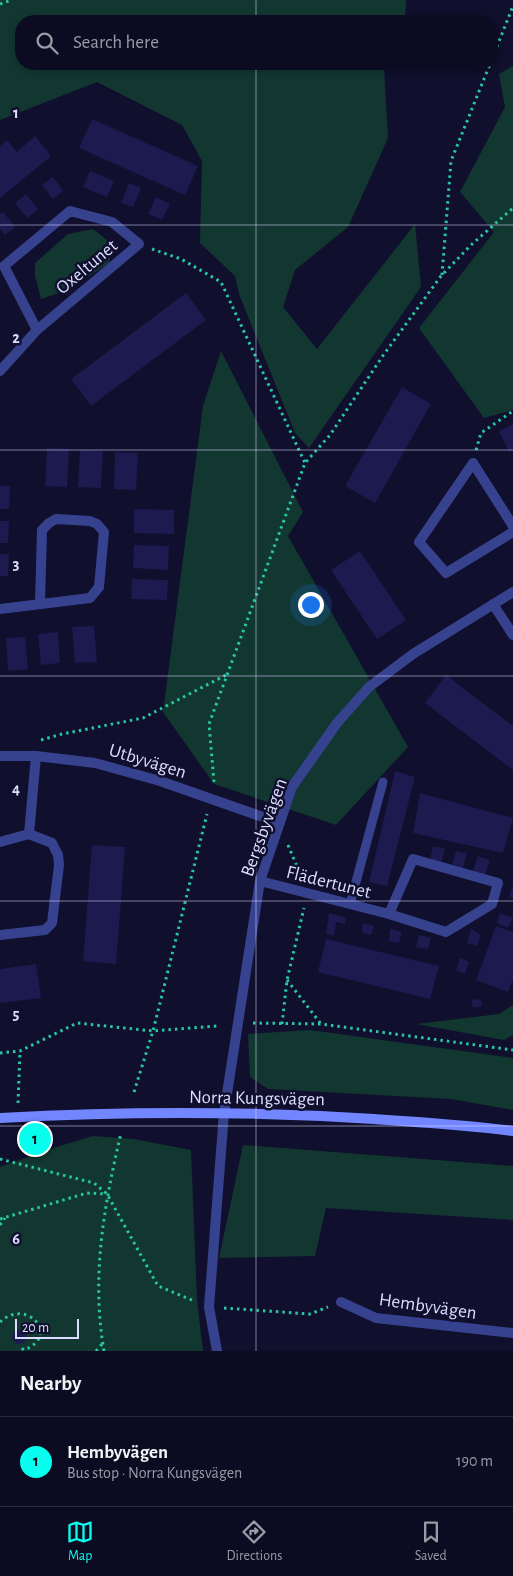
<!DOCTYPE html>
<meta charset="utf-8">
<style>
body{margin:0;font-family:"Alegreya Sans",sans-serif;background:#1a192f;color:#f1f3f6}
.scale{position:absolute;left:15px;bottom:12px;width:64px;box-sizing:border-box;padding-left:5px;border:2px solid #dbddff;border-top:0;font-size:14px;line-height:18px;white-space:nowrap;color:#dbddff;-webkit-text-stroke:4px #100f2d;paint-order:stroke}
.you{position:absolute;left:310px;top:604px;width:18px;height:18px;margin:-12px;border:4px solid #fff;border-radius:50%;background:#1a73e8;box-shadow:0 0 0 8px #1a73e833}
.badge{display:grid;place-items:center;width:32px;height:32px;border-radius:50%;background:#07ffef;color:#111;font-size:16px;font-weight:700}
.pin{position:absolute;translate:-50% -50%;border:2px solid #fff;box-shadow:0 1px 5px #0006}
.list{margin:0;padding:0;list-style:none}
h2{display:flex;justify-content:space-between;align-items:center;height:65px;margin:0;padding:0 20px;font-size:21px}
h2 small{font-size:16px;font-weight:400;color:#9a9ba5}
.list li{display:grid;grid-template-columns:32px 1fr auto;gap:15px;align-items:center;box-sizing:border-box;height:90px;padding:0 20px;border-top:1px solid #2c2b40}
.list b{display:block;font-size:19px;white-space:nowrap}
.list p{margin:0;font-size:16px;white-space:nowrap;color:#9a9ba5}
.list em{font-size:16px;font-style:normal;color:#9a9ba5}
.icon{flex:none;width:28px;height:28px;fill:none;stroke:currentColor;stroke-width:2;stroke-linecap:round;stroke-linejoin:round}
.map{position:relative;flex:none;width:513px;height:1351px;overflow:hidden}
.search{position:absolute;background:#0c0b22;box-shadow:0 2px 8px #0003;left:15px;right:15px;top:15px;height:55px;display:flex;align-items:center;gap:12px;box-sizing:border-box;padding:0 18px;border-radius:20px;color:#9a9ba5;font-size:19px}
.sheet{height:155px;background:#0c0b22}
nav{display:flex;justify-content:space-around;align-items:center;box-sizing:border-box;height:70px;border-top:1px solid #2c2b40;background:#0c0b22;font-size:14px;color:#9a9ba5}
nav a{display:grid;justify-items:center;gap:2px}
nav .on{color:#07ffef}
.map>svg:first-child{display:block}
</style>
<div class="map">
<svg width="513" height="1351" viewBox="0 0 513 1351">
<rect width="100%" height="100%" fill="#100f2d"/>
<path fill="#123730" d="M0,0h406l-1,21h-384v43h366l-3,4 4,70 -40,89 -53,43 -12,37 34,42 98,-125 6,63 -112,161 -14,-15 -56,-139 -4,-18 -35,-33 2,-82 -20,-36 -85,-43 -97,38z
M513,66v344l-29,8 -65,-90 75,-96 -34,-40 45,-85 -6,-33z
M93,229l20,16 -4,18 -39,26 -29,10 -6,-23v-13l33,-29z
M221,351l82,161 -15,24 120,211 -72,78 -122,-41 -51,-72 40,-306z
M513,1005v30l-9,5 -88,-16 83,-10z
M310,1030l203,28v52l-62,-11 -183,-10 -18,-12 -2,-43z
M93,1136l41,3 57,11 6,150 6,51h-203v-184l50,-18z
M243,1145l270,21v54l-187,-12 -11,48 -96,2z"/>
<path fill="#1c1a4f" d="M92,119l106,47 -13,29 -106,-47z
M35,136l16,20 -51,42v-52l7,-6 10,12z
M90,171l24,10 -7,16 -24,-10z
M53,177l10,14 -10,8 -11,-14z
M129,183l12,5 -8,19 -12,-4z
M26,194l12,15 -11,9 -12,-15z
M156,197l14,7 -8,16 -14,-6z
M3,212l12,15 -10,8 -5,-6v-15z
M186,293l20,27 -115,86 -20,-27z
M402,387l29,17 -56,99 -30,-17z
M513,424v26l-4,2 -10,-21z
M47,448l22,1 -2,38 -22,-1z
M80,450l23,1 -2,37 -23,-1z
M115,452l23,1 -2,37 -22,-1z
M0,486h10l-1,23h-9z
M134,509l40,1v24l-40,-1z
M0,521h9l-1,22h-8z
M134,545l35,1 -1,24 -35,-2z
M360,551l46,69 -29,19 -46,-69z
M0,554h9l-1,22h-8z
M132,579l36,1 -1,20 -36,-1z
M94,626l3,36 -22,1 -3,-36z
M58,632l2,31 -19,2 -3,-31z
M25,637l3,32 -20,2 -2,-33z
M446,675l67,51v44l-88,-67z
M395,771l20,6 -28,109 -18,-4z
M420,793l93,25 -10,35 -90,-20z
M92,845l33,2 -9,117 -33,-3z
M433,846l12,3 -4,14 -11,-3z
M456,851l11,2 -4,15 -11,-3z
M478,856l12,4 -5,15 -12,-4z
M513,885v13l-4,-2z
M329,913l17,5 -1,6 -9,-2 -2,14 -8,-2z
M500,913l13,5 -5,10 -11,-5z
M363,923l11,3 -3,9 -9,-2z
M496,926l17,6v48l-5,12 -32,-12z
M390,929l12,3 -3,11 -10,-2z
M471,929l10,6 -4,11 -10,-3z
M419,935l12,3 -3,11 -12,-2z
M326,939l113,27 -9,33 -112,-27z
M460,958l9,4 -4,12 -9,-4z
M36,964l5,34 -41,5v-34z
M481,999l1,7 -9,2 -2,-8z
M22,1330l5,6 -3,7 -8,1 -4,-6 2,-7z"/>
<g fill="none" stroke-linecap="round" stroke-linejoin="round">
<path stroke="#27c7a3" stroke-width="3" stroke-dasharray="2.5 4" stroke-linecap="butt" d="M0,4l12,-4
M492,59l21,-53
M152,249l29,10 40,23 84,181
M442,275l9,-114 39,-97
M476,450l5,-17 32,-22
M41,740l21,-6 81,-16 83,-43
M214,782l-5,-58 96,-261 25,-28 52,-78 59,-81 30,-31 42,-37
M288,845l13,31
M287,980l34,44
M253,1023l68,1 192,26
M282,1024l5,-44 17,-72
M0,1053l20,-2 57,-28 76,8 64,-5
M134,1092l19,-61 54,-217
M18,1103l2,-52
M0,1159l94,24 13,11 51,92 36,15
M0,1219l87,-26 20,1
M0,1225l5,-7
M224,1308l86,6 18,-7
M0,1322c27,-25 61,14 24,28l-5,-4
M96,1351l6,-7
M104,1351c-13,-75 0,-145 17,-218"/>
<path stroke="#37428f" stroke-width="9" d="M350,904l33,-122"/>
<path stroke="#37428f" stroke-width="10" d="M0,371l37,-41 102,-86 -27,-22 -42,-11 -66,55 33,64
M513,526l-40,-63 -54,79 27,31 67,-41
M493,604l20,31
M0,609l90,-11 9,-11 5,-55 -7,-8 -7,-3 -34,-2 -7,4 -7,7 -2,73
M0,756h36l59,7 65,18 120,42
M29,834l7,-78
M0,842l29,-8 23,9 6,12 1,10 -7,58 -7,7 -45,5
M413,859l85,24 -6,21 -46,28 -57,-18z
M260,881l129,33
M341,1302l35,16 137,15
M217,1351l-8,-44 15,-194 36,-232 32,-94 45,-64 32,-36 44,-33 100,-62"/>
<path stroke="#7286ff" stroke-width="10" d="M0,1118c125,-7 249,-7 374,1 46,3 93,6 139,12"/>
</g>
<path fill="none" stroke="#dbddff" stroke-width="1" stroke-opacity="0.55" d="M256,0v21M256,64v1287M0,225h513M0,450h513M0,676h513M0,901h513M0,1126h513"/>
<g text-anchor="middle" stroke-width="5" stroke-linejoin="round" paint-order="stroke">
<g font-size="19" fill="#dbddff" stroke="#100f2d">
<text transform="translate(86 266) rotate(-40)" y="7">Oxeltunet</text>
<text transform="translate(148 760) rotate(17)" y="7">Utbyvägen</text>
<text transform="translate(263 827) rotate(-70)" y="7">Bergsbyvägen</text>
<text transform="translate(329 881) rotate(14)" y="7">Flädertunet</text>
<text transform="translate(257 1097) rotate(1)" y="7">Norra Kungsvägen</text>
<text transform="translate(428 1305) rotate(8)" y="7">Hembyvägen</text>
</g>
</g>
<g font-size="16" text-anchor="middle" font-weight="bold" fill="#dbddff" stroke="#100f2d" stroke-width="5" stroke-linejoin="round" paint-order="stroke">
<text x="16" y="118">1</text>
<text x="16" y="343">2</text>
<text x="16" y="569">3</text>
<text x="16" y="794">4</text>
<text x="16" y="1019">5</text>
<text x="16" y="1244">6</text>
</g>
</svg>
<div class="scale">20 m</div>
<div class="you"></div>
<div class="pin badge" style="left:35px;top:1139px">1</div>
<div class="search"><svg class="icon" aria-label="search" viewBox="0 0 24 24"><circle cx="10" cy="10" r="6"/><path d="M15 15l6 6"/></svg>Search here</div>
</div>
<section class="sheet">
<h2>Nearby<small></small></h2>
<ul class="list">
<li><span class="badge">1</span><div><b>Hembyvägen</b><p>Bus stop · Norra Kungsvägen</p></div><em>190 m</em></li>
</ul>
</section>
<nav>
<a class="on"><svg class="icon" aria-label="map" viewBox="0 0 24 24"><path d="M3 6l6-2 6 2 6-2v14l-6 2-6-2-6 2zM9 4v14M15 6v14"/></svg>Map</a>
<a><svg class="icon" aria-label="directions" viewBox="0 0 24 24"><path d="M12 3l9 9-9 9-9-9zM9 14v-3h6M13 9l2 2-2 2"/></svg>Directions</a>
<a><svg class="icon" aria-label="saved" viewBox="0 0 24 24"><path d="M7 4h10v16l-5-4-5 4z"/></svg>Saved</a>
</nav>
